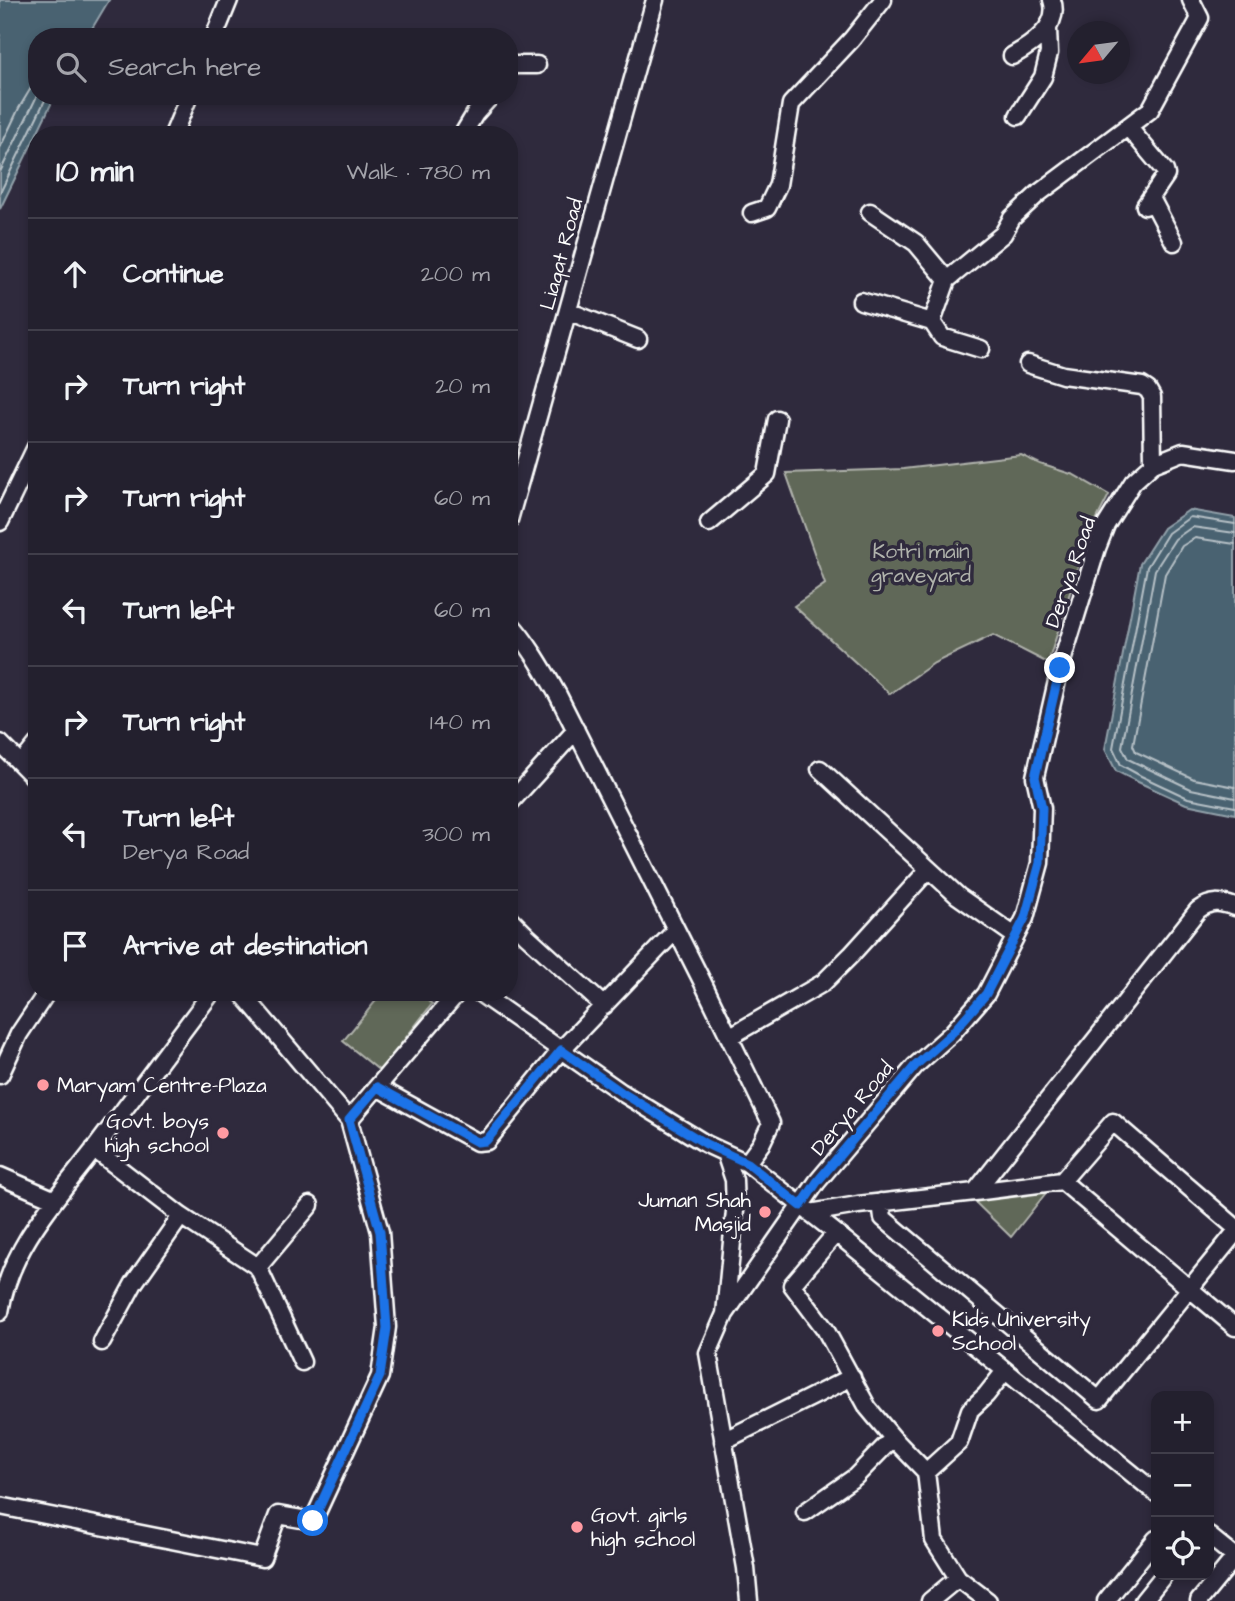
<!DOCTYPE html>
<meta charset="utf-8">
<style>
body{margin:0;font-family:"Architects Daughter",sans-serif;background:#2b2836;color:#f1f3f6}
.controls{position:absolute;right:21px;bottom:21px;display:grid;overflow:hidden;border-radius:14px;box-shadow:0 4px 10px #0003}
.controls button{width:63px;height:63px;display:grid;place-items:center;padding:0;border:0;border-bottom:2px solid #403e4a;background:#23202e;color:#f1f3f6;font:35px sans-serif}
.compass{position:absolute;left:1067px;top:21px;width:63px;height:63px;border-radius:50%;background:#23202e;box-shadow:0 4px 10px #0003;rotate:241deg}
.stop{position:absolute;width:21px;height:21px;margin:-16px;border:5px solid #1a73e8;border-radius:50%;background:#fff}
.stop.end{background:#1a73e8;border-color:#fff;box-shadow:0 2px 7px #0008}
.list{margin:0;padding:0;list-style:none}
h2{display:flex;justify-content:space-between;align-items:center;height:91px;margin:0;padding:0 28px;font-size:30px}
h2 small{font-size:23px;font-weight:400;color:#a3a3aa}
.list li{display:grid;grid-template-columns:46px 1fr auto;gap:21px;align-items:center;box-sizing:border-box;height:112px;padding:0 28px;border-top:2px solid #403e4a}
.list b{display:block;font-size:26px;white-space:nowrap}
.list p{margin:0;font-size:23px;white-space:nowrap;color:#a3a3aa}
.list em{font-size:23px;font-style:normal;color:#a3a3aa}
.icon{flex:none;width:38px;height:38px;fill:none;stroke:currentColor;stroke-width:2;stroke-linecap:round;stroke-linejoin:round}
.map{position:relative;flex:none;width:1235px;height:1601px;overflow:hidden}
.search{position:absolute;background:#23202e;box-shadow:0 4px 10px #0003;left:28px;top:28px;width:490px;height:77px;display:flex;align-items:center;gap:18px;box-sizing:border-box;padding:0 24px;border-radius:28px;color:#a3a3aa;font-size:26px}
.panel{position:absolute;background:#23202e;box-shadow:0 4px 10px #0003;left:28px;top:126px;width:490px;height:875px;border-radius:28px}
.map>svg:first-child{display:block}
</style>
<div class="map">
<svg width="1235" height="1601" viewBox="0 0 1235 1601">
<rect width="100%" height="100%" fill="#2f2a3d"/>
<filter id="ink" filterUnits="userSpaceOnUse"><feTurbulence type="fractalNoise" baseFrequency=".0143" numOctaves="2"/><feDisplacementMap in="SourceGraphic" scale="14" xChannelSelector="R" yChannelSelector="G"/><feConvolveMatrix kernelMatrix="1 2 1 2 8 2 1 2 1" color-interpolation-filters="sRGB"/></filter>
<g filter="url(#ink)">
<path fill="#616759" stroke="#b0b3ac" stroke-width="2" d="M1021,455l19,9 34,11 35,20 -22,43 -39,125 -55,-28 -59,28 -44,31 -96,-88 31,-22 -39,-111 117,-4z
M383,992h34l15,12 -52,67 -37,-30z
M1049,1189l-38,48 -38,-37z"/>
<path fill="#496271" stroke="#92a1aa" stroke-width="2" d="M0,0h109l-22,37h-50v59h18l-55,113z
M1189,510l46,8v296l-49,-10 -48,-22 -22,-11 -11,-22 35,-185 23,-36z"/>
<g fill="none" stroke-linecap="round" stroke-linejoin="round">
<path stroke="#b6c0c6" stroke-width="2" d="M0,148l19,-40 18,-30
M0,172l37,-76
M0,193l47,-97
M1235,524l-45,-7 -22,16 -21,34 -34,181 8,17 20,11 47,22 47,9
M1235,533l-43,-6 -17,12 -20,31 -33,177 6,12 63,30 44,9
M1235,544l-40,-6 -13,8 -17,28 -32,171 3,7 58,27 41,8"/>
<defs>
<path id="minor" d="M214,37l15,-37
M1012,56c20,-11 49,-30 40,-56
M509,65h28
M1018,116l25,-39 6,-24 -1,-24
M1128,127l37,44 1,4 -21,31
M463,134l12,-20 16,-18
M173,135l16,-39
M1151,198l23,44
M870,212l46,31 31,37
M752,213l15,-5 11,-23 13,-81 61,-65 31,-39
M861,301l71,21 10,15 39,12
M568,311l70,28
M932,322l15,-42 56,-46 9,-16 27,-25 111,-83 50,-92 -9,-18
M1028,364l35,11 79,11 6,4 4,7 1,67
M509,520l146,-520
M0,522l37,-77
M709,523l58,-49 10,-55
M509,622c20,22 34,47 49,73l144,286 69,142 -10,21 -14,19
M0,743l37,37
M21,764l16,-20
M820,769l138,127 57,40
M509,804l67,-74
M509,918l18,18 77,70
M478,992l143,100 85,52 41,19 89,70 320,260
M729,1037l94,-54 28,-28 77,-85
M0,1075l19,-41 28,-42
M377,1087l100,55 10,-1 74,-91 115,-120
M349,1120l109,-128
M94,1149l87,67 77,51 44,95
M725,1153l9,27 1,31 -10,103 -17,39 38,215 3,33
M0,1176l53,23
M1062,1181l173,146
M975,1192l87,-11 51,-59 122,105
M881,1202l2,16 216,182 136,-167
M810,1213l48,-8 117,-13 223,-282c14,-10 22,-8 37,-3
M836,1233l-44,52 33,44 43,79 25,30 33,34
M258,1267l52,-62
M0,1312c10,-67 60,-117 99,-169 38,-50 75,-101 113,-151
M725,1314l92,-132 98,-116 37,-33 34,-39 39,-76 15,-55 2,-55 -7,-31 25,-109 37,-120 9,-23 27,-43 20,-18 30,-12 52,8
M102,1342l32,-59 47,-67
M723,1441l129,-64
M0,1506l262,52 16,-43 35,6 67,-145 7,-49 -7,-95 -31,-112 -108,-128
M805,1512l50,-35 38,-39
M1209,1536l26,21
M930,1601l28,-23
M988,1601l-30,-23 -24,-38 -8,-68 33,-30 11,-32 16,-15 19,-24
M1106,1601l50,-62
M1143,1601l21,-26
M1199,1601l36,-44"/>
</defs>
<use href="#minor" stroke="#fff" stroke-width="21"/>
<use href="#minor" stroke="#2f2a3d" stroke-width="16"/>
</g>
</g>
<g fill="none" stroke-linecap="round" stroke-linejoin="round" filter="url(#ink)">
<path stroke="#1a73e8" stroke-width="9" d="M313,1521l67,-145 7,-48 -7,-96 -31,-112 28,-33 100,55 9,-1 75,-91 60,42 85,52 41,19 54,43 16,-24 98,-116 37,-33 34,-39 39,-76 15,-55 2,-55 -7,-31 25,-109"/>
</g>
<g fill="#ff9aa2" stroke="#2f2a3d" stroke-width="2.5">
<circle cx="43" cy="1085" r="7"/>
<circle cx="223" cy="1133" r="7"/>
<circle cx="765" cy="1212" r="7"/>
<circle cx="938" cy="1331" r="7"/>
<circle cx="577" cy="1527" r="7"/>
</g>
<g text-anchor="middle" stroke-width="7" stroke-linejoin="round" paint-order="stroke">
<g font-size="21" fill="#fff" stroke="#2f2a3d">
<text transform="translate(561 254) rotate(-75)" y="7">Liaqat Road</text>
<text transform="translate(1070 572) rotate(-71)" y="7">Derya Road</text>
<text transform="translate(852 1108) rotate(-50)" y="7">Derya Road</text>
</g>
<g font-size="21" fill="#b0b3ac" stroke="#2f2a3d">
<text x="921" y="558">Kotri main<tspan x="921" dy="24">graveyard</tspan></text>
</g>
<g font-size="21" fill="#fff" stroke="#2f2a3d" text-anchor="start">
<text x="57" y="1092">Maryam Centre-Plaza</text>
<text x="209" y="1128" text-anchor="end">Govt. boys<tspan x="209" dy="24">high school</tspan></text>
<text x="751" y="1207" text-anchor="end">Juman Shah<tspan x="751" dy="24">Masjid</tspan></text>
<text x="952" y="1326">Kids University<tspan x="952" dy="24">School</tspan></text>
<text x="591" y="1522">Govt. girls<tspan x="591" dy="24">high school</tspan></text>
</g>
</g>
</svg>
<div class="controls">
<button>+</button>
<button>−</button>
<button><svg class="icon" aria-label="locate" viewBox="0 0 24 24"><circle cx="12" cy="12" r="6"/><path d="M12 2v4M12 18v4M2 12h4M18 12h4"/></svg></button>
</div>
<svg class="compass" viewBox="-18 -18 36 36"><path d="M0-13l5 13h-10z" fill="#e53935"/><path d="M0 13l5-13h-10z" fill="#a3a3aa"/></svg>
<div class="stop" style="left:313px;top:1521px"></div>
<div class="stop end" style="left:1060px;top:668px"></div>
<div class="search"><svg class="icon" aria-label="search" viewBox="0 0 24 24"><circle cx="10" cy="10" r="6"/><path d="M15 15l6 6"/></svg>Search here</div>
<section class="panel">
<h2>10 min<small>Walk · 780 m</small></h2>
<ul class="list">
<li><svg class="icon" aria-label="ahead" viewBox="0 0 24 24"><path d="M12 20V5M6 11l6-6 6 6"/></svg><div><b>Continue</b></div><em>200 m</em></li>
<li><svg class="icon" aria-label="right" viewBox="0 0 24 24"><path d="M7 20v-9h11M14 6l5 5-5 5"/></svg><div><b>Turn right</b></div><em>20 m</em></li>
<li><svg class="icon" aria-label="right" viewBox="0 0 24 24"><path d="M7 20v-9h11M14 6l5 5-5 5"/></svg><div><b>Turn right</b></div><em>60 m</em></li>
<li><svg class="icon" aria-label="left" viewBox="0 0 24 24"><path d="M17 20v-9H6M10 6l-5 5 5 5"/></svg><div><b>Turn left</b></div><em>60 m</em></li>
<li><svg class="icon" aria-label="right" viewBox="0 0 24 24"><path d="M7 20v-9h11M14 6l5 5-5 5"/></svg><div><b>Turn right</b></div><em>140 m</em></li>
<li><svg class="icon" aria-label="left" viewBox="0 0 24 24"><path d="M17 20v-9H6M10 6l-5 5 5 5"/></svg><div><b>Turn left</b><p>Derya Road</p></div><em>300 m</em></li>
<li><svg class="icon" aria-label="arrive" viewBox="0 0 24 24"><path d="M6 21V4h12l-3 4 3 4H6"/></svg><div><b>Arrive at destination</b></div></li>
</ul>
</section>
</div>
